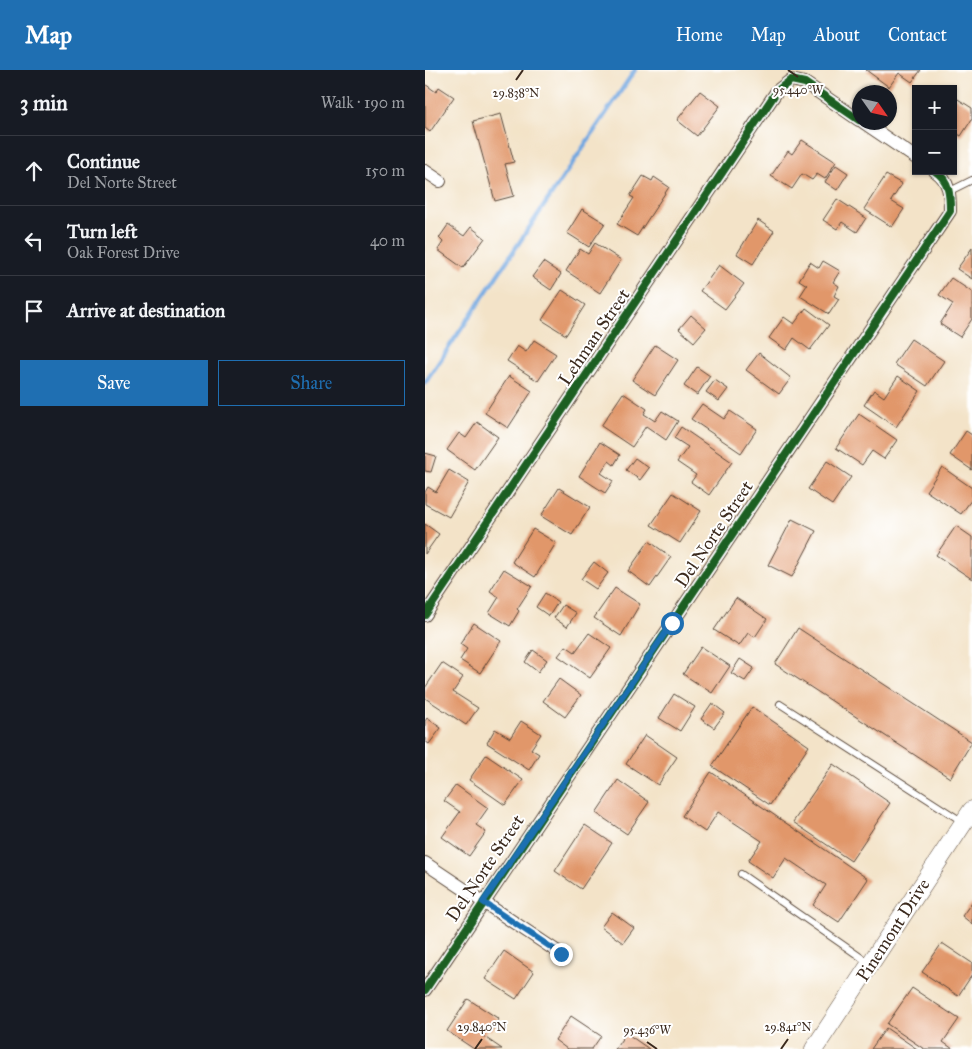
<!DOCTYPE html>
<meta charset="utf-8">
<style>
body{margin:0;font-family:"IM FELL Great Primer",serif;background:#20242c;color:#f1f3f6}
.controls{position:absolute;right:15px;top:15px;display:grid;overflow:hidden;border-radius:0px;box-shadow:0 1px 4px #0004}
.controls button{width:45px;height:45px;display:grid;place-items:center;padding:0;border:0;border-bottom:1px solid #363941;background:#171b24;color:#f1f3f6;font:25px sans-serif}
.compass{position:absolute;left:427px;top:15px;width:45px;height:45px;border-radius:50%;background:#171b24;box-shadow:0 1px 4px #0004;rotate:124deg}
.stop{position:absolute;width:15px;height:15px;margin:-11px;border:4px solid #1f6fb2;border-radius:50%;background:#fff}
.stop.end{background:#1f6fb2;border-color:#fff;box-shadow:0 1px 5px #0008}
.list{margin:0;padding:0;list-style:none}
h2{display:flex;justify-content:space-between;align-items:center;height:65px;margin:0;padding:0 20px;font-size:21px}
h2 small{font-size:16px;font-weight:400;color:#9ea1a6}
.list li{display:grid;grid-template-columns:32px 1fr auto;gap:15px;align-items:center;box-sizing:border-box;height:70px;padding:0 20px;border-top:1px solid #363941}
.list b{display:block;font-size:19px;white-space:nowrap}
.list p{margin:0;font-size:16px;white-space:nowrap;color:#9ea1a6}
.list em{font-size:16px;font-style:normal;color:#9ea1a6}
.actions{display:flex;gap:10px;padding:15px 20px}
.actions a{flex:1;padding:11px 0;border:1px solid #1f6fb2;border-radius:0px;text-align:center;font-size:18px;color:#1f6fb2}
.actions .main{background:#1f6fb2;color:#fff}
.icon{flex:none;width:28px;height:28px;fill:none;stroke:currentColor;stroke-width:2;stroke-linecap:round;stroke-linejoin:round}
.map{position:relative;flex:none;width:547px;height:979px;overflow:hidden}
header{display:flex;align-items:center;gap:30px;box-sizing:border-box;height:70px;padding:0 25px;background:#1f6fb2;color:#fff}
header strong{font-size:24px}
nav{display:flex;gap:28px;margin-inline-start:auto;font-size:18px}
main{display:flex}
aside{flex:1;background:#171b24}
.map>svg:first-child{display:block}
</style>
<header>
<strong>Map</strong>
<nav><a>Home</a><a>Map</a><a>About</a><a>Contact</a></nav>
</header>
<main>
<aside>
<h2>3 min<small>Walk · 190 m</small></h2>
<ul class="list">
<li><svg class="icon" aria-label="ahead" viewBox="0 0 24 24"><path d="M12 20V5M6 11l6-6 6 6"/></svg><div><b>Continue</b><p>Del Norte Street</p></div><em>150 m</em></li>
<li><svg class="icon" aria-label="left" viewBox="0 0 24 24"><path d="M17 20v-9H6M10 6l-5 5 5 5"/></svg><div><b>Turn left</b><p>Oak Forest Drive</p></div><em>40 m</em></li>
<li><svg class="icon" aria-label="arrive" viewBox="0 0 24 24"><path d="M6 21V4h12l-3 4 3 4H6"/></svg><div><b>Arrive at destination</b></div></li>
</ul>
<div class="actions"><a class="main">Save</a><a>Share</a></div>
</aside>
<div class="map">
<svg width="547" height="979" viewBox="0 0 547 979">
<rect width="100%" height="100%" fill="#fff"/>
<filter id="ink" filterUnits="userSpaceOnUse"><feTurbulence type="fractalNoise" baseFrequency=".02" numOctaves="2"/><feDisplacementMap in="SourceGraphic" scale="10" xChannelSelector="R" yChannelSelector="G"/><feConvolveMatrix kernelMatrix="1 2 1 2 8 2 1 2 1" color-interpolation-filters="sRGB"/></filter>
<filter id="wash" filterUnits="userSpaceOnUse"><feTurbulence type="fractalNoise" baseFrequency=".0096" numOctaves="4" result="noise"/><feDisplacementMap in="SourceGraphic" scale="20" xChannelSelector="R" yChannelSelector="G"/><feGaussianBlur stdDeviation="1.12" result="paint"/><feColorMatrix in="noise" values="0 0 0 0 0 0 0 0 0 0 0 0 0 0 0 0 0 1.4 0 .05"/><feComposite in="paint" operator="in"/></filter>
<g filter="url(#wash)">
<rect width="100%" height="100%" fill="#f3e3c8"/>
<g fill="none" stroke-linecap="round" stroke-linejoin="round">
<path stroke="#73a8e0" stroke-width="4.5" d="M0,313l210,-313"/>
</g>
<g id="blocks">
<path fill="#e1976b" d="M441,0h55l-9,12 -13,-9 -10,14z
M0,14l11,8 3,-5 15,10 -24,35 -5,-4z
M275,21l20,15 -23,30 -20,-16z
M528,26l19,12v11l-11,17 -8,-5z
M76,44l13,48 -9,2 9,32 -19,5 -22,-80z
M377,70l34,22 -11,17 -8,-5 -5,6 -10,-6 -10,15 -21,-13 17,-25 4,3z
M411,95l12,8 -11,17 -12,-8z
M461,105l16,9 -11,17 13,8 -12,18 -28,-18z
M218,106l9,5 2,-4 15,10 -32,49 -20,-12 17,-26 -4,-2z
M412,129l29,19 -9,14 -15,-10 -5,7 -14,-9z
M157,139l23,14 -16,24 -22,-14z
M333,150l16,11 -21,33 -16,-10z
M23,155l16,11 7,-9 14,11 -22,30 -25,-18 5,-8 -4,-4z
M170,173l26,17 -21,33 -34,-22 14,-22 8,5z
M547,178v31l-15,-10z
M398,191l17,10 -7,11 6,4 -5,10 5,3 -10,15 -29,-18 7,-11 -8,-5 11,-18 9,6z
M118,192l18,12 -10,16 -19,-13z
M294,195l25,19 -19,25 -25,-18z
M526,208l21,14v27l-12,18 -20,-13 13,-20 -14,-9z
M137,220l23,15 -19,30 -24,-15z
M381,238l23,17 -19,25 -16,-12 -8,12 -17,-12 15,-21 10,7z
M266,245l15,13 -12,14 -15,-13z
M486,269l33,22 -17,25 -33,-22z
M109,270l22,14 -18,27 -31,-20 10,-15 9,6z
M230,275l23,15 -23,35 -23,-15z
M334,283l32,25 -12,16 -33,-24z
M272,297l13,9 -13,19 -13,-9z
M84,306l23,15 -24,37 -23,-15z
M473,306l22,15 -24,36 -32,-22 10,-15 10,7z
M290,310l13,9 -9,12 -13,-9z
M198,323l24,16 -3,5 11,7 7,-10 16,10 -12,19 -20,-14 -14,21 -31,-21z
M277,334l22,15 6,-8 27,18 -16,24 -50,-34z
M434,344l38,26 -13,19 -12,-8 -10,14 -26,-17z
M52,352l21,15 -23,33 -28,-20 12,-17 7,5z
M256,357l51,35 -23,33 -18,-13 5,-7 -19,-13 11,-15 -14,-9z
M541,361l6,4v35l-22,-15z
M175,372l20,13 -6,10 -5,-4 -8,12 12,8 -8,12 -26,-17z
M0,383l11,3 -5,16 -6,-1z
M210,388l14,10 -9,12 -14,-10z
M402,391l24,16 -19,28 -24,-16z
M517,397l30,21v11l-11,15 -35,-23z
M24,400l20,12 -20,35 -24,-13v-12l3,-5 8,5z
M134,418l31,19 -18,28 -31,-19z
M248,423l28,18 -21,32 -29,-18z
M367,449l24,12 -24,46 -24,-12z
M0,454l14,10 -14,20z
M531,456l16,11v42l-36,-24z
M108,459l23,14 -21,34 -23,-15z
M224,471l22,16 -21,30 -22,-16z
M169,492l14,11 -12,16 -15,-10z
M79,499l28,17 -15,23 2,2 -9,15 -21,-13 10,-16 -9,-6z
M190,518l25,16 -19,32 -27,-18z
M120,523l13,9 -9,14 -13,-9z
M311,528l31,21 -12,18 -7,-4 -9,13 -25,-16z
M138,535l13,8 -9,14 -13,-9z
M49,553l27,18 -21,32 -20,-13 7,-11 -7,-5z
M373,558l174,114 -22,36 -175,-114z
M164,563l22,15 -21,30 -32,-22 8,-10 9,6z
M276,577l29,19 -18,27 -29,-19z
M108,580l14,10 -9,12 -13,-10z
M315,589l14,9 -9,13 -14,-8z
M17,593l21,14 -10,15 25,16 -12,17 -41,-27v-10z
M134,609l22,16 -16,22 -22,-16z
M249,624l21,13 -15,24 -21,-13z
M287,633l13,10 -11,15 -13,-9z
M327,637l57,39 -39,59 -58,-39z
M2,648l14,10 -12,16 -4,-3v-20z
M96,651l20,13 -10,15 8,5 -10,16 -42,-27 8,-14 15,9z
M220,665l32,22 -19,28 -32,-21z
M61,685l37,25 -18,25 -36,-25z
M408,694l57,39 -39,58 -58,-39z
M286,702l157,107 -29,43 -26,-17 13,-20 -40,-27 -13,20 -25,-17 14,-20 -44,-29 -13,20 -23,-16z
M193,710l31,22 -22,32 -31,-21z
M31,715l32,23 -12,17 10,7 -17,24 -27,-19 18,-25 -16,-11z
M160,755l27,18 -31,46 -26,-18z
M547,832v22l-10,-8z
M187,842l22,16 -11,15 -22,-16z
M517,873l30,20v12l-14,21 -36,-24z
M79,881l30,21 -18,27 -31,-20z
M487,918l47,31 -16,23 10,7h-29l-37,-25z
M43,929l31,20 -8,12 -3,-3 -5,8 19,13h-28l-27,-18z
M146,946l30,20 -9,13h-25l-12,-9z
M461,958l31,21h-46z
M201,963l23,16h-34z"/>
</g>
</g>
<g filter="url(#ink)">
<use href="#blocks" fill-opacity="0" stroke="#574638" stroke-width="1"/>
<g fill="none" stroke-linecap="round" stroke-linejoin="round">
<defs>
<path id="service" d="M525,121l22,-11
M355,634l183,118
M316,804l128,89"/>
<path id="minor" d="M438,52l53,36
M0,101l15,10
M0,545l352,-524 14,-11 14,3 54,37
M0,793l136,91
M0,920l525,-779c0,-16 0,-30 -15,-40"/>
<path id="secondary" d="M389,979l158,-239"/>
</defs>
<use href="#service" stroke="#574638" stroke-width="8"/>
<use href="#minor" stroke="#574638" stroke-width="14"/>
<use href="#secondary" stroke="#574638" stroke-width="19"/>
<use href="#service" stroke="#fff" stroke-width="6"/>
<use href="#minor" stroke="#fff" stroke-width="12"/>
<use href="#secondary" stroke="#fff" stroke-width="18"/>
<defs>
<path id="cycleway" d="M0,545l352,-524 14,-11 14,3 54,37
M0,920l525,-779c0,-16 0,-30 -15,-40"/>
</defs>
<use href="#cycleway" stroke="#fff" stroke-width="11"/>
<use href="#cycleway" stroke="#1b5e20" stroke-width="8"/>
</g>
</g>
<g fill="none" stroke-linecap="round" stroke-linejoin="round" filter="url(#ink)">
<path stroke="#1f6fb2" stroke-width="6" d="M136,884l-78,-52 189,-279"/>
</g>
<path fill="none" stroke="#3b2a1e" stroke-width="2" d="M363,0l10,7M91,10l7,-10M222,972l10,7M50,979l7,-10M356,979l7,-10"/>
<g text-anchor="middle" stroke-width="4" stroke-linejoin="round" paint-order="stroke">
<g font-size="18" fill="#3b2a1e" stroke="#fff">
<text transform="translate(169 267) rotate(-56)" y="6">Lehman Street</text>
<text transform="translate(289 464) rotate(-56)" y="6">Del Norte Street</text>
<text transform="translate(60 798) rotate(-56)" y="6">Del Norte Street</text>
<text transform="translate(468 860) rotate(-57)" y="6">Pinemont Drive</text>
</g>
</g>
<g font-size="12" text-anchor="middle" fill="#3b2a1e" stroke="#fff" stroke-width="4" stroke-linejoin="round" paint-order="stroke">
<text x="373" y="24">95.440°W</text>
<text x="91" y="27">29.838°N</text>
<text x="57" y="961">29.840°N</text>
<text x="363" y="961">29.841°N</text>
<text x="222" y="964">95.436°W</text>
</g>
</svg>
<div class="controls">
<button>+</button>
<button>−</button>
</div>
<svg class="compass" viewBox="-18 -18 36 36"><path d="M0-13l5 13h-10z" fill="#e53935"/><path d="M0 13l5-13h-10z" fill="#9ea1a6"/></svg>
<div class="stop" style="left:247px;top:553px"></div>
<div class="stop end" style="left:136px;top:884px"></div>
</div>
</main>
